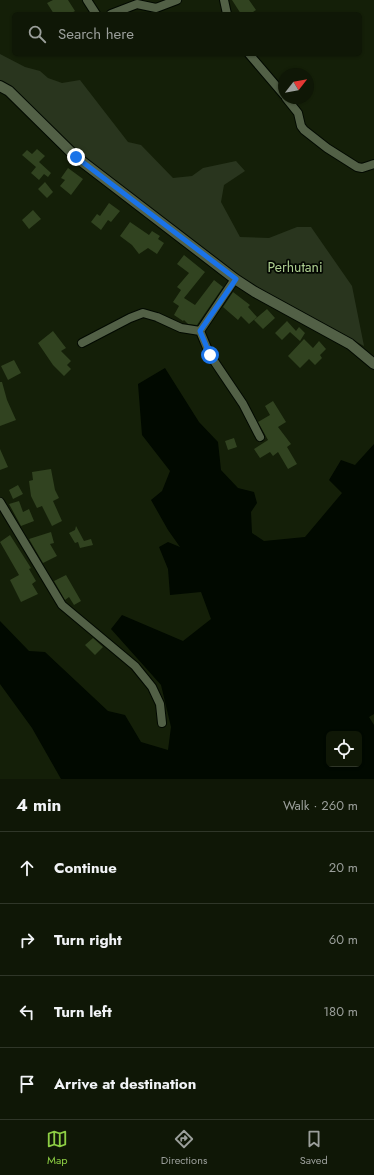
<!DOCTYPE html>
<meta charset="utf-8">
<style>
body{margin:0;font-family:Jost,sans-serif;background:#1d2414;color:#f1f3f6}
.controls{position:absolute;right:12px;bottom:12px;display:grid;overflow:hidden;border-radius:6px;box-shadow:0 1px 3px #0004}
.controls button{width:36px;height:36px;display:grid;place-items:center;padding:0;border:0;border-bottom:1px solid #2f3628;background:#0f1706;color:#f1f3f6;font:20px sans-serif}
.compass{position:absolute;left:278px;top:68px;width:36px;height:36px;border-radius:50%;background:#0f1706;box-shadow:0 1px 3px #0004;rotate:59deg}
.stop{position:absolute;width:12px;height:12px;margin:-9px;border:3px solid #1a73e8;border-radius:50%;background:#fff}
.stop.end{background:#1a73e8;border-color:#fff;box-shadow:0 1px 4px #0008}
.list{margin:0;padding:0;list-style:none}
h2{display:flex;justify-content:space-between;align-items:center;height:52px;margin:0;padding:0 16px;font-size:17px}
h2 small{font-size:13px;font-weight:400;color:#9b9f9b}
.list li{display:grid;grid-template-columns:26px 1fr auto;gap:12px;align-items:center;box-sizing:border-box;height:72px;padding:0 16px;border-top:1px solid #2f3628}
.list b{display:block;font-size:15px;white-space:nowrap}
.list em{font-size:13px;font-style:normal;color:#9b9f9b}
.icon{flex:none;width:22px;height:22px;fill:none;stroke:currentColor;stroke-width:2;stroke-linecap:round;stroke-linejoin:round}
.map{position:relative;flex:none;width:374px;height:779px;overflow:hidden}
.search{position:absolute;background:#0f1706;box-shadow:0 1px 3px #0004;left:12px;right:12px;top:12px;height:44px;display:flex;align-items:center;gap:10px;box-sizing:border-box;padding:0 14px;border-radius:6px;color:#9b9f9b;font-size:15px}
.sheet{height:340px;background:#0f1706}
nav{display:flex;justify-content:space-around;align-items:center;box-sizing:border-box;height:56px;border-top:1px solid #2f3628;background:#0f1706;font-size:11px;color:#9b9f9b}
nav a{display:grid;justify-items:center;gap:2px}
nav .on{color:#8dce44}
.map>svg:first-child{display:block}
</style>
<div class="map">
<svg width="374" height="779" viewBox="0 0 374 779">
<rect width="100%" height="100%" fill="#141f08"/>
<path fill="#29351e" d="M0,54l25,13 15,4 8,7 14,5 18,-3 48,62 13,3 32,33 19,-2 11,-8 33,-7 9,10 -21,14 -3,17 19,35 29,1 28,-11h14l41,59 12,60 -122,-67 -164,-125 -78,-69z"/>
<path fill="#010900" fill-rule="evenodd" d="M165,368l34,54 19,20 3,28 17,18 16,4 3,11 -6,9 1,21 12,8 41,-4 37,-44 -13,-13 12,-20 14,5 19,-21v270l-5,3 5,8v54h-313l-29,-51 -32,-44v-63l29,30 16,1 63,59 17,4 16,27 27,8 3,-23 -10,-42 -50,-56 11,-14 61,26 28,-22 -10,-27 -31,3 -2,-26 -9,-22 9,-5 12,5 -12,-17 -17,-30 11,-9 8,-20 -28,-36 -4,-51zM329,734h30v30h-30z"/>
<path fill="#314320" d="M53,0h15l7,11 -5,3h-16l-7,-11z
M232,0h17l7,10 -6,4h-9z
M37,149l8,7 -6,6 12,11 -3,4 -4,-3 -5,6 -8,-7 5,-6 -14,-12 5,-5 5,4z
M68,168l15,11 -12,16 -11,-9 5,-6 -4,-2z
M45,182l8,10 -6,6 -9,-9z
M109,203l11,8 -9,11 -3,-2 -7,10 -10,-8 6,-8 3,2z
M33,210l8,9 -12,10 -7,-9z
M130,222l19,13 3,-4 8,5 -2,3 6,4 -7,11 -9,-6 -9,6 -7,-9 -12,-9z
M184,255l21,17 -21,26 11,7 19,-25 9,7 -26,38 -9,-1 -4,-4 -1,1 -9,-6 5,-9 -6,-4 8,-12 -4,-3 12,-14 -12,-9z
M233,292l17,13 -2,2 9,10 -8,7 -8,-8 -3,4 -15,-13z
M267,309l8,9 -12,11 -9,-9z
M287,321l9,10 3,-4 6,6 -5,8 -10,-9 -8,8 -7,-7z
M53,331l13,17 -5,3 10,10 -4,4 4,4 -7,7 -11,-11 -15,-22z
M304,339l9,9 6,-7 7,8 -6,6 2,3 -7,7 -6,-6 -9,9 -12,-12z
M14,360l7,13 -13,7 -7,-14z
M0,382h2l5,18 9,20 -16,6z
M273,401l13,21 -8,5 13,17 -4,3 10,17 -9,5 -10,-17 -5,4 -3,-4 -10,6 -6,-9 14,-9 -10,-18 12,-7 -5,-9z
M234,438l3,9 -9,3 -3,-9z
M0,449l8,18 -8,3z
M51,469l4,21 4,8 -6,3 9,20 -10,5 -10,-20 -5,2 -6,-12 -2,-15 4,-1 -1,-8z
M18,485l5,9 -10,5 -4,-9z
M19,501l4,11 6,-3 5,12 -13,5 -12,-22z
M76,526l8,15 7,-2 2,6 -13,3 -2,-6 -3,1 -6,-10 6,-3z
M51,532l3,11 -4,1 7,12 -14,7 -14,-24z
M10,535l21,33 -2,1 7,12 -4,3 6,10 -17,8 -11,-22 9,-5 -19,-33z
M66,575l15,26 -7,4 -5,-8 -4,3 -11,-19z
M93,638l10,9 -8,8 -10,-10z"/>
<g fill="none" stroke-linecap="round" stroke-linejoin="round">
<defs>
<path id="minor" d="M87,0l9,14
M224,0l3,14
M111,14l26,-10 19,4 21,-8
M249,54l35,41
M286,98l12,15 3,13 3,4 23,18 30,19 5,1 12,-4
M235,279l-35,52 10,24 33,49 17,33
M82,343l48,-25 13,-5 14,4 24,11 19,3
M0,502l62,103 73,61 17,21 8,17 2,19"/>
<path id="tertiary" d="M0,86l9,5 67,66 159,122 20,13 95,52 24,20"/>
</defs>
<use href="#minor" stroke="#020900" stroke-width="10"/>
<use href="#tertiary" stroke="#020900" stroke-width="12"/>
<use href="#minor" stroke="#526046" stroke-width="8"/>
<use href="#tertiary" stroke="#526046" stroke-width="10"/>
</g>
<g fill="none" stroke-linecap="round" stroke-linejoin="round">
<path stroke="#1a73e8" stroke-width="5" d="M76,157l160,122 -36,52 10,24"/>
</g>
<g text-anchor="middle" stroke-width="3.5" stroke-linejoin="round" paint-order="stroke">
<g font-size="14" fill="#aecf91" stroke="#040802">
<text x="295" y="272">Perhutani</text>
</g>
</g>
</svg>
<div class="controls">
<button><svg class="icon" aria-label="locate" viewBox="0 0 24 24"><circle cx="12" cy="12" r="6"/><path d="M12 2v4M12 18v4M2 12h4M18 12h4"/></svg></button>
</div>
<svg class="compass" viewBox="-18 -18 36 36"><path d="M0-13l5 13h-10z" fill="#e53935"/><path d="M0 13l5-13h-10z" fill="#9b9f9b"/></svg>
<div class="stop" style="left:210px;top:355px"></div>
<div class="stop end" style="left:76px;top:157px"></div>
<div class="search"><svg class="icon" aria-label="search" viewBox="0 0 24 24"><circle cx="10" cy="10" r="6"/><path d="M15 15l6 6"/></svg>Search here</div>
</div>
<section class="sheet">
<h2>4 min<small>Walk · 260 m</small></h2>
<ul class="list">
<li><svg class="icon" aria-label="ahead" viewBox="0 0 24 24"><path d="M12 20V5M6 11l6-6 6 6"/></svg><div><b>Continue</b></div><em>20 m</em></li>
<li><svg class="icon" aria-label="right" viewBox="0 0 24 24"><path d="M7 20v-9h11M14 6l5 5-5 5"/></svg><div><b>Turn right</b></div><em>60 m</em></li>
<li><svg class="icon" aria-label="left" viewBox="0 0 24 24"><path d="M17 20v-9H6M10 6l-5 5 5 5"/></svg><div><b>Turn left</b></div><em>180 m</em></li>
<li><svg class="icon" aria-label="arrive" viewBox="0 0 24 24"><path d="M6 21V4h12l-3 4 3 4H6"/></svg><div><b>Arrive at destination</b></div></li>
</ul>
</section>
<nav>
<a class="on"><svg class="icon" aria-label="map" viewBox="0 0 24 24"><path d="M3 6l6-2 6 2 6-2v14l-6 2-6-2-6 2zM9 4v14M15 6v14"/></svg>Map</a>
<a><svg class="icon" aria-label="directions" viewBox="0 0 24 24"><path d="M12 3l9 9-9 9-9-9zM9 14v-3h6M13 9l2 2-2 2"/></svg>Directions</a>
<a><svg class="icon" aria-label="saved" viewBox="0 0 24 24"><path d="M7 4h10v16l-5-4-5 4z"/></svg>Saved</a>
</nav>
